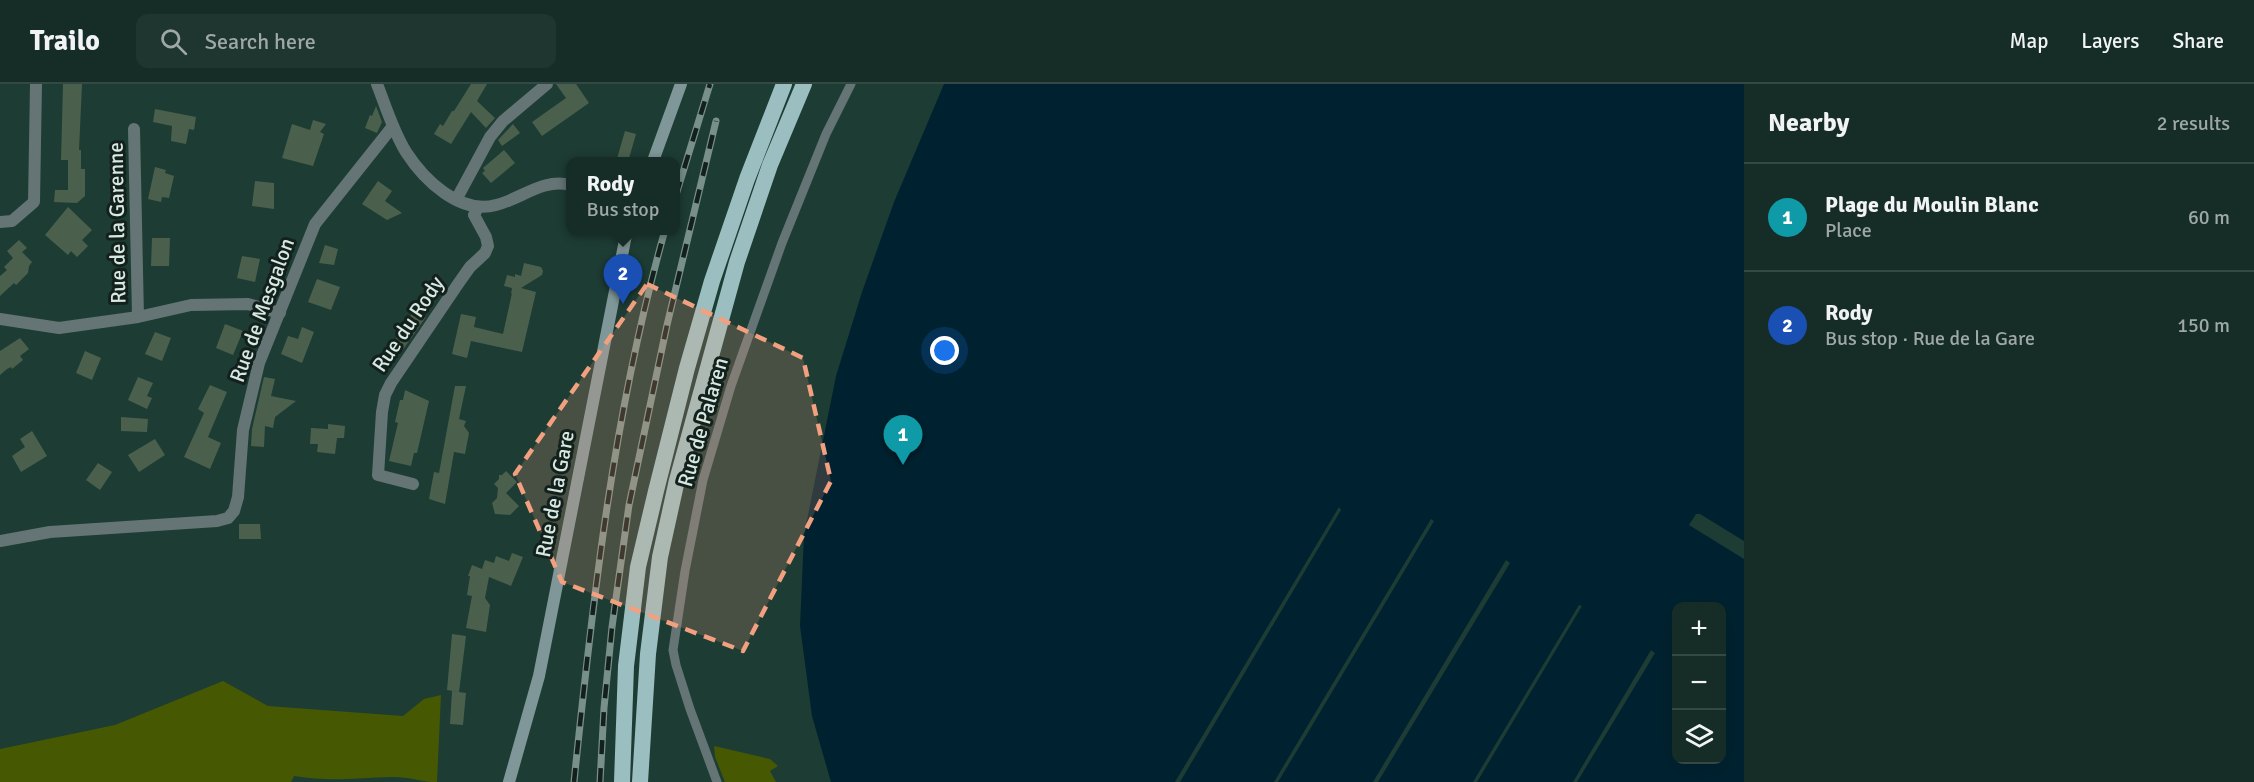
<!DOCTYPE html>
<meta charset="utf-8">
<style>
body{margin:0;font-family:Signika,sans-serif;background:#1f352f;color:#f1f3f6}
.controls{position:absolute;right:18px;bottom:18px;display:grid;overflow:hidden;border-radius:12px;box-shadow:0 6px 24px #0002}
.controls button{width:54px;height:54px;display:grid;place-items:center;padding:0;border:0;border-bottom:2px solid #354944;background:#162d27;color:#f1f3f6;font:30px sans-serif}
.you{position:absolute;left:945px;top:267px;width:21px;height:21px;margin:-15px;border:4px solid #fff;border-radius:50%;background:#1a73e8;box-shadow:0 0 0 9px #1a73e833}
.badge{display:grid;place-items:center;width:39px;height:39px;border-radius:50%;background:#f2a07f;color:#fff;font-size:20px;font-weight:700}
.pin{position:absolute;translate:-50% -50px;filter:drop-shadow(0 2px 3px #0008)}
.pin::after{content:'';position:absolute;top:32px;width:21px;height:18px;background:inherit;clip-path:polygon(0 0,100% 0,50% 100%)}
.popup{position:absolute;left:566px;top:73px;width:114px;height:78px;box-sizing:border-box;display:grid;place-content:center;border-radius:12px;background:#162d27;filter:drop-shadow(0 2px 4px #0005);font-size:20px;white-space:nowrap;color:#9ea8a7}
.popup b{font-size:22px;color:#f1f3f6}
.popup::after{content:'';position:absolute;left:50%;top:100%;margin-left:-12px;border:12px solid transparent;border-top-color:#162d27}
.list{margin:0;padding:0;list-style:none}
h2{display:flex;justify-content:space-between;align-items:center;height:78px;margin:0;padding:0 24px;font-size:26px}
h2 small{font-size:20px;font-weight:400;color:#9ea8a7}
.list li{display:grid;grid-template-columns:39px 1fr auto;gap:18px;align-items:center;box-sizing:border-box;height:108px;padding:0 24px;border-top:2px solid #354944}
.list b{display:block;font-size:22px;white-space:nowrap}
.list p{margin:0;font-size:20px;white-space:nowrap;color:#9ea8a7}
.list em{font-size:20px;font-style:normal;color:#9ea8a7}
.icon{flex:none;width:33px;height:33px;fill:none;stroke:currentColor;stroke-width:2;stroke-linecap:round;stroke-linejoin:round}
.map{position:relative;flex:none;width:1744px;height:698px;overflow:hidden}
header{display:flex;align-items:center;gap:36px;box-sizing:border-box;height:84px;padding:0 30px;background:#162d27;border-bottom:2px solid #354944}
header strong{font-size:28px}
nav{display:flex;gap:33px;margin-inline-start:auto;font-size:21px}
.search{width:420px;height:54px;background:#1f352f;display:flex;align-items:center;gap:15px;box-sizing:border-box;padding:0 21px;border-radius:12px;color:#9ea8a7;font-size:22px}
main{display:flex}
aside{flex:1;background:#162d27}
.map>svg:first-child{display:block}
</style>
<header>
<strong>Trailo</strong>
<div class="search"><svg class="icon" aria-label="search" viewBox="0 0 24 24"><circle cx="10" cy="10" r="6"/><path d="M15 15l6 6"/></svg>Search here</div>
<nav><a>Map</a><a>Layers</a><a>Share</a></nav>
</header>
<main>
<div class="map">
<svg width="1744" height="698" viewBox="0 0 1744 698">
<rect width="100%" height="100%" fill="#1d3c34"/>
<path fill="#475802" d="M223,597l45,25 135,10 21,-17 17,-4 -4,87c-16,0 -31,-6 -46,-5 -36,1 -61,5 -97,-1l-3,6h-291v-33l115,-24z
M714,662l56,13 8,7 -8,5 6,11h-51l-10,-25z"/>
<path fill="#002230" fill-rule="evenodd" d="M944,0h800v698h-913l-19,-66 -12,-90 4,-91 32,-159 26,-84 32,-90zM1676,522h46v154h-46z"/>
<path fill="#1d3c34" d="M1339,423l2,3 -161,272h-5z
M1696,430h4l44,27v18l-55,-34z
M1431,435l3,2 -124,208 -32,53h-4z
M1506,476l4,3 -132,219h-5z
M1579,521l3,1 -105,176h-4z
M1651,566l4,3 -35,58 -43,71h-4z"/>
<path fill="#4a604d" d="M63,0h19l-3,66h2v19h4v27l-8,7 -23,-1 1,-12h13v-30h-7z
M471,0h16l-10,17 18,17 -9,10 -15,-16 -20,32 -17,-10 6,-10 3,2 9,-15h2z
M556,0h20l13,19 -47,33 -10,-14 34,-24z
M376,22l6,16 -5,11 -12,-5 5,-13 2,1z
M155,25l41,8 -2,13 -5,-1 -3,15 -15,-3 1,-15 -19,-4z
M313,36l13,4 -6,8 4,2 -11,32 -31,-8 10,-34 18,6z
M513,40l7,9 -18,13 -4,-6z
M625,47l11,3 -8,28h-12z
M504,66l11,13 -24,20 -9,-10 3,-2 -2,-3z
M155,83l11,3 -1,3 9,3 -5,22 -7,-1 -1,5 -13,-3z
M255,97l19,2v26l-22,-3z
M378,97l14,10 -7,10 17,12 -15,7 -25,-16z
M68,123l24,23 -10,10 6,6 -11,11 -6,-6 -3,4 -23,-20z
M152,154h18l-1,28h-18z
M19,156l8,8 -5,4 10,10 -3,4 -1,7 -12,12 -2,-2 -14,13v-20l7,-6 -3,-3 9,-9 -6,-7z
M325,161l13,4 -4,16 -15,-2z
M242,172l18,3 -5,23 -18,-4z
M524,179l17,4 2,4 -1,4 -21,13 15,4 -14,60 -51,-11 -4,17 -15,-4 9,-40 15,3 -2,10 29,7 9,-41 -1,1 1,-6 -8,-2 3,-11 8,2v-3l6,2z
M317,195l23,8 -9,23 -23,-8z
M414,226l12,7 -24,34 -10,-6z
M225,240l18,7 -10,24 -17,-7z
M302,243l12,5 -12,31 -21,-9 7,-18 10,3z
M155,248l16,6 -9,23 -17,-7z
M20,254l9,11 -9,7 3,4 -11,9 -1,-2 -4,2 -7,6v-24z
M85,267l16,7 -9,22 -16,-7z
M138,293l15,6 -6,13 5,2 -5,11 -19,-9z
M264,293l11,2 -4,17 25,5 -21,16 -2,11 -8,-2 -1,21 -13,-1 1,-17z
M210,301l17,7 -19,45 13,6 -11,26 -26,-12 20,-44 -6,-4z
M455,302h11l-7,33 7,2 -2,5 5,7 -4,21 -11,-2 -9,52 -16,-5 5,-27 5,1z
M405,306l24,11 -12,52h-3l-3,13 -22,-5 9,-38 -3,-1 5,-22h3z
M121,333l27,2 -1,13 -26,-1z
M328,340l17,2 -1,12h-7l-2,16 -18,-2 1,-8h-8l1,-16 17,1z
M32,347l15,25 -26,16 -9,-16 13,-9 -5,-8z
M155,355l10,16 -26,17 -11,-17z
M98,379l14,9 -12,18 -14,-10z
M506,387l11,11 -11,11 13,13 -9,9 -15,-1 -3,-11 5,-5 1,-10 -4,-4 5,-5v-4h3z
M239,440h21l1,15h-22z
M512,469l11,4 -12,29 -22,-9 -4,21 5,7 -4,27 -20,-4 6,-32 -5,-1 3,-19h-2l4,-11 10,4 3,-9 9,3 2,-7 13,5z
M452,550l14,2 -7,56 -12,-2z
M452,607l14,2 -3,32 -13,-1z"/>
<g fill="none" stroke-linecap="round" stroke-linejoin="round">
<path stroke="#657475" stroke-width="9" d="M717,698l-27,-73 -14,-44 -3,-15 12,-79 18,-91 28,-94 51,-143 44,-109 25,-50"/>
<path stroke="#657475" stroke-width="12" d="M377,0c9,23 16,47 29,68 18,28 54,63 90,53 25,-6 47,-27 74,-20
M134,45l4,188
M456,116l34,-63 13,-16 44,-37
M0,138l12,-1 22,-19 2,-118
M0,235l59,9 79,-11 53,-12 57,-1 32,9
M413,400l-35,-9 4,-63 3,-17 6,-12 67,-99 12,-17 15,-14 3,-7 -2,-9 -12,-22 4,-8
M0,457l50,-9 167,-11 11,-3 6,-7 4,-14 5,-67 16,-67 56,-139 78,-98"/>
<path stroke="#7f9798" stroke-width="12" d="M653,77l28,-77
M509,698l30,-106 88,-446"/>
<path stroke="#9bbec0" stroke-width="16" d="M622,698l4,-116 12,-99 18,-76 31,-123 25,-87 35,-102 37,-95
M640,698l8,-128 12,-97 17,-77 60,-218 33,-97 34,-81"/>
<defs>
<path id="rail" d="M676,111l34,-111
M574,698c19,-185 40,-372 91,-552
M600,698l4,-74 8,-81 17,-122 38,-180 49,-204"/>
</defs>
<use href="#rail" stroke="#789089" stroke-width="7"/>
<use href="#rail" stroke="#13201c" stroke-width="4.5" stroke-dasharray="14" stroke-linecap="butt"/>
</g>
<path fill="#f2a07f" fill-opacity="0.2" stroke="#f2a07f" stroke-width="4.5" stroke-dasharray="12 8" stroke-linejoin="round" d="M647,200l156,74 28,123 -88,170 -181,-69 -47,-108z"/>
<g text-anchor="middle" stroke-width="6" stroke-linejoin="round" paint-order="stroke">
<g font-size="21" fill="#d7e9e3" stroke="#13201c">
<text transform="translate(117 139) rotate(-91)" y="7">Rue de la Garenne</text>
<text transform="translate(262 226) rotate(-70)" y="7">Rue de Mesgalon</text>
<text transform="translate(408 240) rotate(-56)" y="7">Rue du Rody</text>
<text transform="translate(703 338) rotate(-74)" y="7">Rue de Palaren</text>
<text transform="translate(555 410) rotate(-79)" y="7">Rue de la Gare</text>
</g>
</g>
</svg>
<div class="controls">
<button>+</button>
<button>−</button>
<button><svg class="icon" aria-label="layers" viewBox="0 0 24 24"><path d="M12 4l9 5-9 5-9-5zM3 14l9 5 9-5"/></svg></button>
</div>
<div class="you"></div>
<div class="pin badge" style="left:903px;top:381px;background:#0f9aa8">1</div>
<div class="pin badge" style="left:623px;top:220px;background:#1a4fb4">2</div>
<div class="popup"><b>Rody</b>Bus stop</div>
</div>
<aside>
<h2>Nearby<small>2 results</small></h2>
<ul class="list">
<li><span class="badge" style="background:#0f9aa8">1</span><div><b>Plage du Moulin Blanc</b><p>Place</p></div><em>60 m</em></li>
<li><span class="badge" style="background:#1a4fb4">2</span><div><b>Rody</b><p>Bus stop · Rue de la Gare</p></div><em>150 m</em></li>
</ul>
</aside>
</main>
